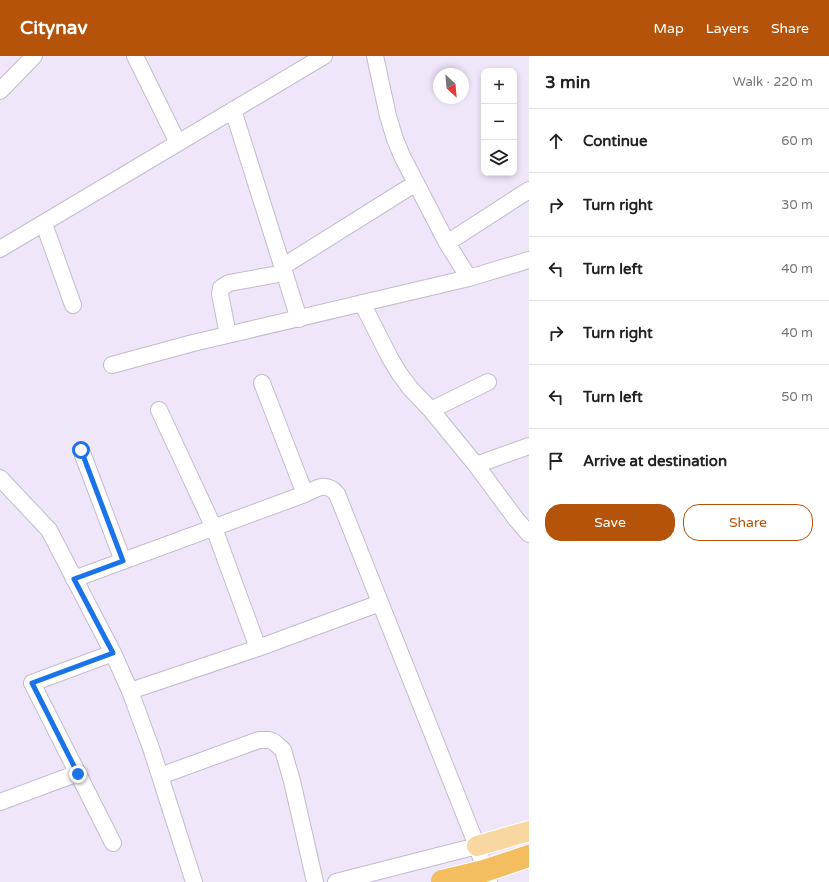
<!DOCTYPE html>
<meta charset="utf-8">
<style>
body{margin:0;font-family:"Varela Round",sans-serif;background:#f2f2f2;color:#222}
.controls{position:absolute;right:12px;top:12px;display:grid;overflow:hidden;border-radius:8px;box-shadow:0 2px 6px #0003}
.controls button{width:36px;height:36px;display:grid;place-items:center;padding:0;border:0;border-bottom:1px solid #e0e0e0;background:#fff;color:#222;font:20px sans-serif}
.compass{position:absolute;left:433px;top:12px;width:36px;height:36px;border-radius:50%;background:#fff;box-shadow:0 2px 6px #0003;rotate:154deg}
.stop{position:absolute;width:12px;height:12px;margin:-9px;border:3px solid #1a73e8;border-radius:50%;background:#fff}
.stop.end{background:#1a73e8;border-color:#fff;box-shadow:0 1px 4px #0008}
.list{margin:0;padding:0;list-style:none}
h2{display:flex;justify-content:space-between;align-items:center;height:52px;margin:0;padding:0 16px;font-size:17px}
h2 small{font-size:13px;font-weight:400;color:#767676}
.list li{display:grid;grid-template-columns:26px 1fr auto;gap:12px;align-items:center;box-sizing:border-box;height:64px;padding:0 16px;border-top:1px solid #e0e0e0}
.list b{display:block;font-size:15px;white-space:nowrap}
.list em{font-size:13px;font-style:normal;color:#767676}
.actions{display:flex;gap:8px;padding:12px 16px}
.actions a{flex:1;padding:9px 0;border:1px solid #b45309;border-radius:16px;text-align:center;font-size:14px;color:#b45309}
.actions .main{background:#b45309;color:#fff}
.icon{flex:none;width:22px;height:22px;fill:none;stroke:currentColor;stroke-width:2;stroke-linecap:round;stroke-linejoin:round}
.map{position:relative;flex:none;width:529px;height:826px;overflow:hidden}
header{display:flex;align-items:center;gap:24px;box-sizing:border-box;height:56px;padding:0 20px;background:#b45309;color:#fff}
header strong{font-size:19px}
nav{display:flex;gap:22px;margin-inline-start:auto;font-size:14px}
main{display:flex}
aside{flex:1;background:#fff}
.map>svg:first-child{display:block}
</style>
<header>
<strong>Citynav</strong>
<nav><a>Map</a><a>Layers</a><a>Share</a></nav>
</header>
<main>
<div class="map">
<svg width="529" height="826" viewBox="0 0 529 826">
<rect width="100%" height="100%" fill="#efe6f9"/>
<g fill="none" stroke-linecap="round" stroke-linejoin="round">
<defs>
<path id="minor" d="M135,0l43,87
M375,0l13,60 7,23 7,17 45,87 22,35
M0,35l34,-35
M233,54l66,209
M44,168l29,81
M447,187l82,-53
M0,193l324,-193
M282,211l134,-84
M362,247l28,55 9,15 11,15 21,22 45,55 40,54 13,15
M228,279l-8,-41 1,-6 8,-5 55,-10
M112,309l81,-22 276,-65 60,-18
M262,327l43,111
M159,354l55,118 44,120
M431,354l57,-28
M81,394l42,111
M476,409l53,-19
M0,422l49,52 64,123 17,38 21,57 43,134
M74,523l231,-85c12,-6 21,-13 32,0l140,352 12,36
M113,597l-81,30 81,160
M130,635l128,-43 122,-45
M160,720l99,-36h10l5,2 9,8 9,31 23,101
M0,746l78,-29
M336,826l141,-36"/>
<path id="major" d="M477,790l52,-15"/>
</defs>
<use href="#minor" stroke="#c3bbcd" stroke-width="18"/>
<use href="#major" stroke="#fff" stroke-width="22"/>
<use href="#minor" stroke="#fff" stroke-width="16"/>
<use href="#major" stroke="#f8d7a0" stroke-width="20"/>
<defs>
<path id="highway-bridge" d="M442,825l42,-10 45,-15"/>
</defs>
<use href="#highway-bridge" stroke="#fff" stroke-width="24" stroke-linecap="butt"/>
<use href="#highway-bridge" stroke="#f3bd60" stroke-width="22"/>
</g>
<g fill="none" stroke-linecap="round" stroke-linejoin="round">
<path stroke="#1a73e8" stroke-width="5" d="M78,718l-46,-91 81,-30 -39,-74 49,-18 -42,-111"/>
</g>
</svg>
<div class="controls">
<button>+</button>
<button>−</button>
<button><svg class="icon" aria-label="layers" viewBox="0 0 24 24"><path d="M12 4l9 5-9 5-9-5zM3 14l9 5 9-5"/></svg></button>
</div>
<svg class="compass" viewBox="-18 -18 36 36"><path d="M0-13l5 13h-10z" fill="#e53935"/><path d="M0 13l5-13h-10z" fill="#767676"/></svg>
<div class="stop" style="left:81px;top:394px"></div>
<div class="stop end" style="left:78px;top:718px"></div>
</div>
<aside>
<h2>3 min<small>Walk · 220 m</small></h2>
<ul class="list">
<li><svg class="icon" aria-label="ahead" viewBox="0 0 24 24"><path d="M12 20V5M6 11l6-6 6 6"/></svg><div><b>Continue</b></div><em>60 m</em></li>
<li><svg class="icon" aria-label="right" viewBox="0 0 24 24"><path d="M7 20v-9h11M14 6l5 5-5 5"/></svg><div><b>Turn right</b></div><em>30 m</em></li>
<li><svg class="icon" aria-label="left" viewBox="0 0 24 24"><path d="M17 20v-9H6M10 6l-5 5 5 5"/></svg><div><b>Turn left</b></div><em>40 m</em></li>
<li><svg class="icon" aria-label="right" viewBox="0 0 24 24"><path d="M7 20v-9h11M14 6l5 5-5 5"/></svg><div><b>Turn right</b></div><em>40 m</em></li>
<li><svg class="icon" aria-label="left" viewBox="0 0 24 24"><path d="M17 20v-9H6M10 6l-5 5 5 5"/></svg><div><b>Turn left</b></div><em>50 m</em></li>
<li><svg class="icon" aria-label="arrive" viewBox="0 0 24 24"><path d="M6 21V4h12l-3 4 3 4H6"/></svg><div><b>Arrive at destination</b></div></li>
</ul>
<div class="actions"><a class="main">Save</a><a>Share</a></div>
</aside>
</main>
